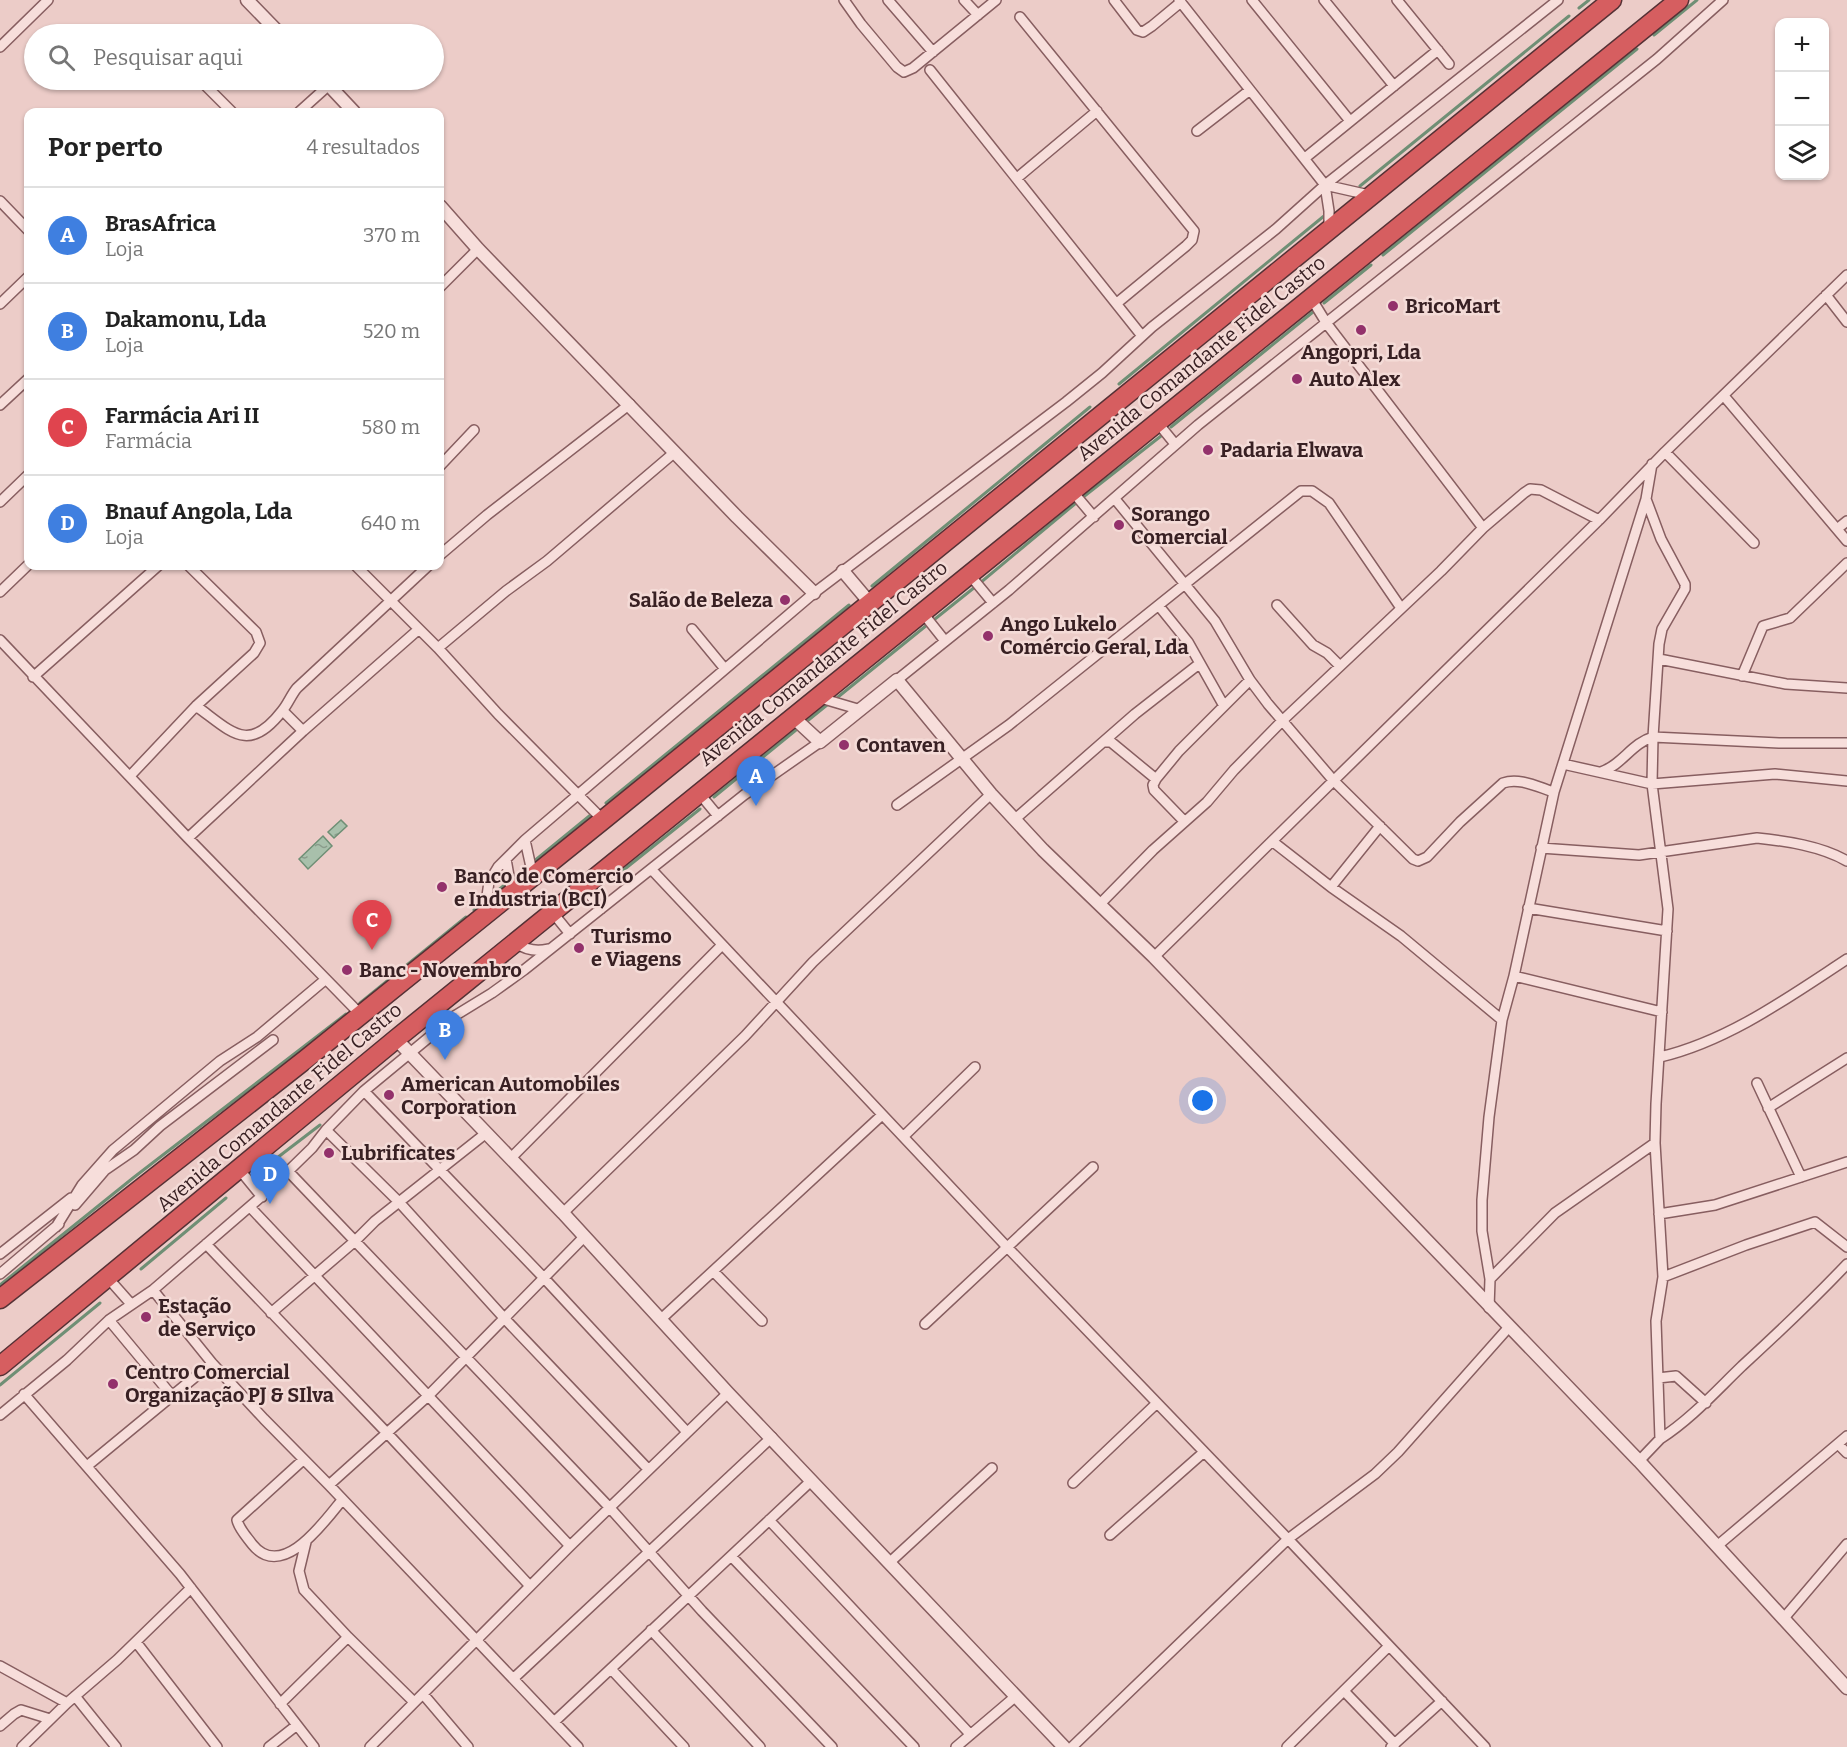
<!DOCTYPE html>
<html lang="pt">
<meta charset="utf-8">
<style>
body{margin:0;font-family:Bitter,serif;background:#f2f2f2;color:#222}
.controls{position:absolute;right:18px;top:18px;display:grid;overflow:hidden;border-radius:12px;box-shadow:0 2px 4px #0004}
.controls button{width:54px;height:54px;display:grid;place-items:center;padding:0;border:0;border-bottom:2px solid #e0e0e0;background:#fff;color:#222;font:30px sans-serif}
.you{position:absolute;left:1203px;top:1101px;width:21px;height:21px;margin:-15px;border:4px solid #fff;border-radius:50%;background:#1a73e8;box-shadow:0 0 0 9px #1a73e833}
.badge{display:grid;place-items:center;width:39px;height:39px;border-radius:50%;background:#93316b;color:#fff;font-size:20px;font-weight:700}
.pin{position:absolute;translate:-50% -50px;filter:drop-shadow(0 2px 3px #0008)}
.pin::after{content:'';position:absolute;top:32px;width:21px;height:18px;background:inherit;clip-path:polygon(0 0,100% 0,50% 100%)}
.list{margin:0;padding:0;list-style:none}
h2{display:flex;justify-content:space-between;align-items:center;height:78px;margin:0;padding:0 24px;font-size:26px}
h2 small{font-size:20px;font-weight:400;color:#767676}
.list li{display:grid;grid-template-columns:39px 1fr auto;gap:18px;align-items:center;box-sizing:border-box;height:96px;padding:0 24px;border-top:2px solid #e0e0e0}
.list b{display:block;font-size:22px;white-space:nowrap}
.list p{margin:0;font-size:20px;white-space:nowrap;color:#767676}
.list em{font-size:20px;font-style:normal;color:#767676}
.icon{flex:none;width:33px;height:33px;fill:none;stroke:currentColor;stroke-width:2;stroke-linecap:round;stroke-linejoin:round}
.map{position:relative;flex:none;width:1847px;height:1747px;overflow:hidden}
.search{position:absolute;background:#fff;box-shadow:0 2px 4px #0004;left:24px;top:24px;width:420px;height:66px;display:flex;align-items:center;gap:15px;box-sizing:border-box;padding:0 21px;border-radius:33px;color:#767676;font-size:22px}
.panel{position:absolute;background:#fff;box-shadow:0 2px 4px #0004;left:24px;top:108px;width:420px;height:462px;border-radius:12px}
.map>svg:first-child{display:block}
</style>
<div class="map">
<svg width="1847" height="1747" viewBox="0 0 1847 1747">
<defs>
<pattern id="water-ripples" width="26" height="14" patternUnits="userSpaceOnUse" patternTransform="scale(1.5)"><rect width="26" height="14" fill="#a8c0ab"/><path d="M2 4q2-2 4 0t4 0M15 11q2-2 4 0t4 0" fill="none" stroke="#8a9c8b"/></pattern>
</defs>
<rect width="100%" height="100%" fill="#ecccc8"/>
<path fill="url(#water-ripples)" stroke="#6f8f75" stroke-width="1.5" d="M341,820l6,6 -13,12 -6,-6z
M323,836l9,10 -24,23 -9,-10z"/>
<g fill="none" stroke-linecap="round" stroke-linejoin="round">
<path stroke="#6f8f75" stroke-width="3" d="M1579,8l10,-8
M1654,35l43,-35
M1360,186l209,-170
M1383,255l254,-206
M1324,303l47,-38
M1119,384l205,-168
M1171,427l142,-115
M1082,498l79,-62
M980,583l96,-80
M872,586l218,-179
M935,619l40,-32
M838,697l89,-72
M806,722l21,-17
M714,797l82,-67
M606,803l243,-198
M533,862l60,-49
M512,879l16,-13
M611,880l89,-71
M474,910l33,-27
M360,1003l106,-86
M269,1164l51,-39
M141,1269l85,-71
M0,1285l133,-107 213,-164
M0,1385l100,-82"/>
<defs>
<path id="minor" d="M844,0l17,24 36,43 7,5 9,-4 83,-68
M888,0l45,52
M964,0l14,15
M1114,0l23,30 6,2 9,-6 29,-24
M1179,0l146,185 4,26v18
M1252,0l98,121
M1324,0l70,86
M1397,0l52,64
M1020,17l174,214 -2,9 -6,6 -69,57
M0,47l48,-47
M930,70l212,266
M200,80l32,32
M299,112l30,-27
M1197,131l53,-41
M1305,158l133,-108
M1017,178l80,-67
M1325,185l44,10
M0,201l28,29
M440,287l38,-38
M1826,295l21,27
M1311,298l16,26 156,204
M0,304l28,-27
M1724,396l123,145
M0,405l28,-26
M1157,422l18,22
M1665,452l89,91
M440,466l34,-36
M1072,491l22,26
M1115,499l100,122 35,59 18,24 65,76 80,79 5,2 9,-4 33,-35 43,-39c16,-6 35,4 51,9
M0,502l28,-27
M1837,529l10,-8
M440,555l47,-40 143,-111
M356,566l82,82 60,66 105,106
M969,574l24,29
M0,592l28,-27
M1277,605l36,40 14,8 13,13
M1159,606l29,36 36,64
M922,612l23,29
M692,629l33,40
M0,640l188,198 172,176
M438,648l68,-57 41,-30 128,-109
M1659,659l127,25 61,4
M1199,664l-64,50 -32,28h8l45,37 23,-28 71,-71
M1742,676l21,-50 27,-8 57,-55
M33,677l125,-111
M897,680l112,-90 189,-165 459,-366 66,-59
M817,697l44,13
M196,706c35,25 52,49 86,5 6,-7 9,-16 15,-23l131,-122
M283,711l20,20
M1563,764l89,20 123,-10 72,7
M1601,772c21,-7 31,-29 52,-35l126,6h68
M130,776l66,-70 58,-53 6,-10 -4,-11 -67,-66
M1156,779l-3,6 1,5 30,31
M699,793l19,23
M897,805l112,-80 292,-234h11l17,12 72,105
M1015,819l88,-77
M188,838l115,-107 116,-102
M525,840l8,36
M1272,841l59,46 70,49 101,84
M1541,848l98,7 118,-17c29,3 64,8 90,23
M506,859l6,34
M652,870l355,377 281,292 197,208
M584,887l17,22
M1331,887l49,-61
M1100,904l53,-54 54,-48 27,-32 49,-50 158,-149 42,-43 41,-35 6,-4 11,1 58,30
M1528,908l139,23
M489,911l-2,-15 2,-14 9,-15 27,-27 289,-247 252,-191 36,-29 50,-46 124,-98 49,-44 233,-185
M553,913l17,21
M516,943c10,7 20,9 32,6
M1154,957l445,-437 66,-68 182,-177
M1514,976l148,36
M1660,1057c68,-16 129,-60 187,-98
M1757,1083l44,94
M364,1091l180,187 143,154
M1768,1108l79,-50
M326,1130l73,72 106,117 143,150
M904,1136l71,-69
M510,1159l212,-214
M239,1169l23,28
M288,1171l322,337 92,103 130,136
M75,1205l30,-35 29,-20 26,-24 113,-86
M250,1207l320,339
M563,1213l182,-177 68,-74 178,-168
M1659,1214l56,-9 132,-43
M56,1227l26,-42 31,-35 107,-89 37,-24 69,-58
M206,1244l181,189 143,153
M0,1254l71,-56
M713,1271l49,50
M0,1274l59,-50
M1663,1277l83,-32 69,-23 32,25
M108,1278l23,26
M1490,1279l65,-66 100,-70
M153,1290l59,73 52,56 65,66 249,262
M1489,1308l1,-29 -8,-48v-31l7,-83 13,-97 12,-44 40,-184 92,-293 6,-35
M271,1313l84,-72 20,-20 110,-87
M109,1320l64,77
M660,1320l222,-205
M925,1324l168,-157
M1658,1378l18,-2 30,27
M24,1394l156,180 134,173
M0,1415l67,-55 42,-40 44,-30 117,-101 42,-41 14,-18 38,-39 92,-76 36,-22 32,-23 220,-175 76,-53
M1660,1439c31,-20 55,-47 82,-73 36,-33 71,-66 105,-102
M1838,1444l9,9
M303,1460l-66,60c2,9 10,17 15,24 30,38 72,-22 90,-44
M1639,1461l21,-22 -4,-118 7,-44 -8,-134 1,-39 12,-195 -16,-125 1,-47 6,-93 3,-15 23,-40v-5l-24,-45 -15,-40
M87,1466l125,-103
M1073,1483l84,-80
M329,1485l99,-89 156,-159
M769,1520l201,214
M1110,1535l94,-83
M306,1542l-7,29 5,19 44,47 66,65
M1717,1546l130,-110
M731,1556l183,191
M889,1563l103,-95
M1784,1618l63,-74
M651,1630l109,117
M136,1642l81,105
M0,1666l67,37
M611,1669l73,78
M514,1678l258,-241
M1344,1691l51,53
M423,1694l45,53
M75,1696l41,51
M280,1704l68,-67
M554,1722l257,-241
M0,1726l14,-12 7,-4 29,9
M22,1747l45,-44 50,-43 74,-72
M269,1747l28,-22
M370,1747l200,-201 158,-153
M956,1747l60,-51
M1072,1747l216,-208 87,-65 23,-22 111,-125
M1287,1747l102,-101
M1391,1747l51,-46"/>
<path id="tertiary" d="M247,0l33,34
M324,80l30,32
M440,206l38,43 259,268 77,76
M843,571l27,32
M793,717l27,25 77,-62 94,114 52,56 111,107 485,504 208,227
M396,1039l167,174 165,180 336,354"/>
<path id="motorway" d="M0,1299l306,-240 297,-239 1009,-820
M0,1366l396,-327 1283,-1039"/>
</defs>
<use href="#minor" stroke="#875e60" stroke-width="12"/>
<use href="#tertiary" stroke="#875e60" stroke-width="15"/>
<use href="#motorway" stroke="#563135" stroke-width="21"/>
<use href="#minor" stroke="#f7dedb" stroke-width="9"/>
<use href="#tertiary" stroke="#f7dedb" stroke-width="12"/>
<use href="#motorway" stroke="#d65e60" stroke-width="18"/>
</g>
<g fill="#93316b" stroke="#f4dbd7" stroke-width="2">
<circle cx="1393" cy="306" r="6"/>
<circle cx="1361" cy="330" r="6"/>
<circle cx="1297" cy="379" r="6"/>
<circle cx="1208" cy="450" r="6"/>
<circle cx="1119" cy="525" r="6"/>
<circle cx="785" cy="600" r="6"/>
<circle cx="988" cy="636" r="6"/>
<circle cx="844" cy="745" r="6"/>
<circle cx="442" cy="887" r="6"/>
<circle cx="579" cy="948" r="6"/>
<circle cx="347" cy="970" r="6"/>
<circle cx="389" cy="1095" r="6"/>
<circle cx="329" cy="1153" r="6"/>
<circle cx="146" cy="1317" r="6"/>
<circle cx="113" cy="1384" r="6"/>
</g>
<g text-anchor="middle" stroke-width="5" stroke-linejoin="round" paint-order="stroke">
<g font-size="20" font-weight="bold" fill="#382023" stroke="#f4dbd7" text-anchor="start">
<text x="1405" y="313">BricoMart</text>
<text x="1361" y="359" text-anchor="middle">Angopri, Lda</text>
<text x="1309" y="386">Auto Alex</text>
<text x="1220" y="457">Padaria Elwava</text>
<text x="1131" y="521">Sorango<tspan x="1131" dy="23">Comercial</tspan></text>
<text x="773" y="607" text-anchor="end">Salão de Beleza</text>
<text x="1000" y="631">Ango Lukelo<tspan x="1000" dy="23">Comércio Geral, Lda</tspan></text>
<text x="856" y="752">Contaven</text>
<text x="454" y="883">Banco de Comercio<tspan x="454" dy="23">e Industria (BCI)</tspan></text>
<text x="591" y="943">Turismo<tspan x="591" dy="23">e Viagens</tspan></text>
<text x="359" y="977">Banc - Novembro</text>
<text x="401" y="1091">American Automobiles<tspan x="401" dy="23">Corporation</tspan></text>
<text x="341" y="1160">Lubrificates</text>
<text x="158" y="1313">Estação<tspan x="158" dy="23">de Serviço</tspan></text>
<text x="125" y="1379">Centro Comercial<tspan x="125" dy="23">Organização PJ &amp; SIlva</tspan></text>
</g>
<g font-size="20" fill="#382023" stroke="#f4dbd7">
<text transform="translate(1201 358) rotate(-39)" y="7">Avenida Comandante Fidel Castro</text>
<text transform="translate(823 663) rotate(-39)" y="7">Avenida Comandante Fidel Castro</text>
<text transform="translate(279 1107) rotate(-40)" y="7">Avenida Comandante Fidel Castro</text>
</g>
</g>
</svg>
<div class="controls">
<button>+</button>
<button>−</button>
<button><svg class="icon" aria-label="layers" viewBox="0 0 24 24"><path d="M12 4l9 5-9 5-9-5zM3 14l9 5 9-5"/></svg></button>
</div>
<div class="you"></div>
<div class="pin badge" style="left:756px;top:806px;background:#3f7fe0">A</div>
<div class="pin badge" style="left:445px;top:1060px;background:#3f7fe0">B</div>
<div class="pin badge" style="left:372px;top:950px;background:#e0444e">C</div>
<div class="pin badge" style="left:270px;top:1204px;background:#3f7fe0">D</div>
<div class="search"><svg class="icon" aria-label="search" viewBox="0 0 24 24"><circle cx="10" cy="10" r="6"/><path d="M15 15l6 6"/></svg>Pesquisar aqui</div>
<section class="panel">
<h2>Por perto<small>4 resultados</small></h2>
<ul class="list">
<li><span class="badge" style="background:#3f7fe0">A</span><div><b>BrasAfrica</b><p>Loja</p></div><em>370 m</em></li>
<li><span class="badge" style="background:#3f7fe0">B</span><div><b>Dakamonu, Lda</b><p>Loja</p></div><em>520 m</em></li>
<li><span class="badge" style="background:#e0444e">C</span><div><b>Farmácia Ari II</b><p>Farmácia</p></div><em>580 m</em></li>
<li><span class="badge" style="background:#3f7fe0">D</span><div><b>Bnauf Angola, Lda</b><p>Loja</p></div><em>640 m</em></li>
</ul>
</section>
</div>
